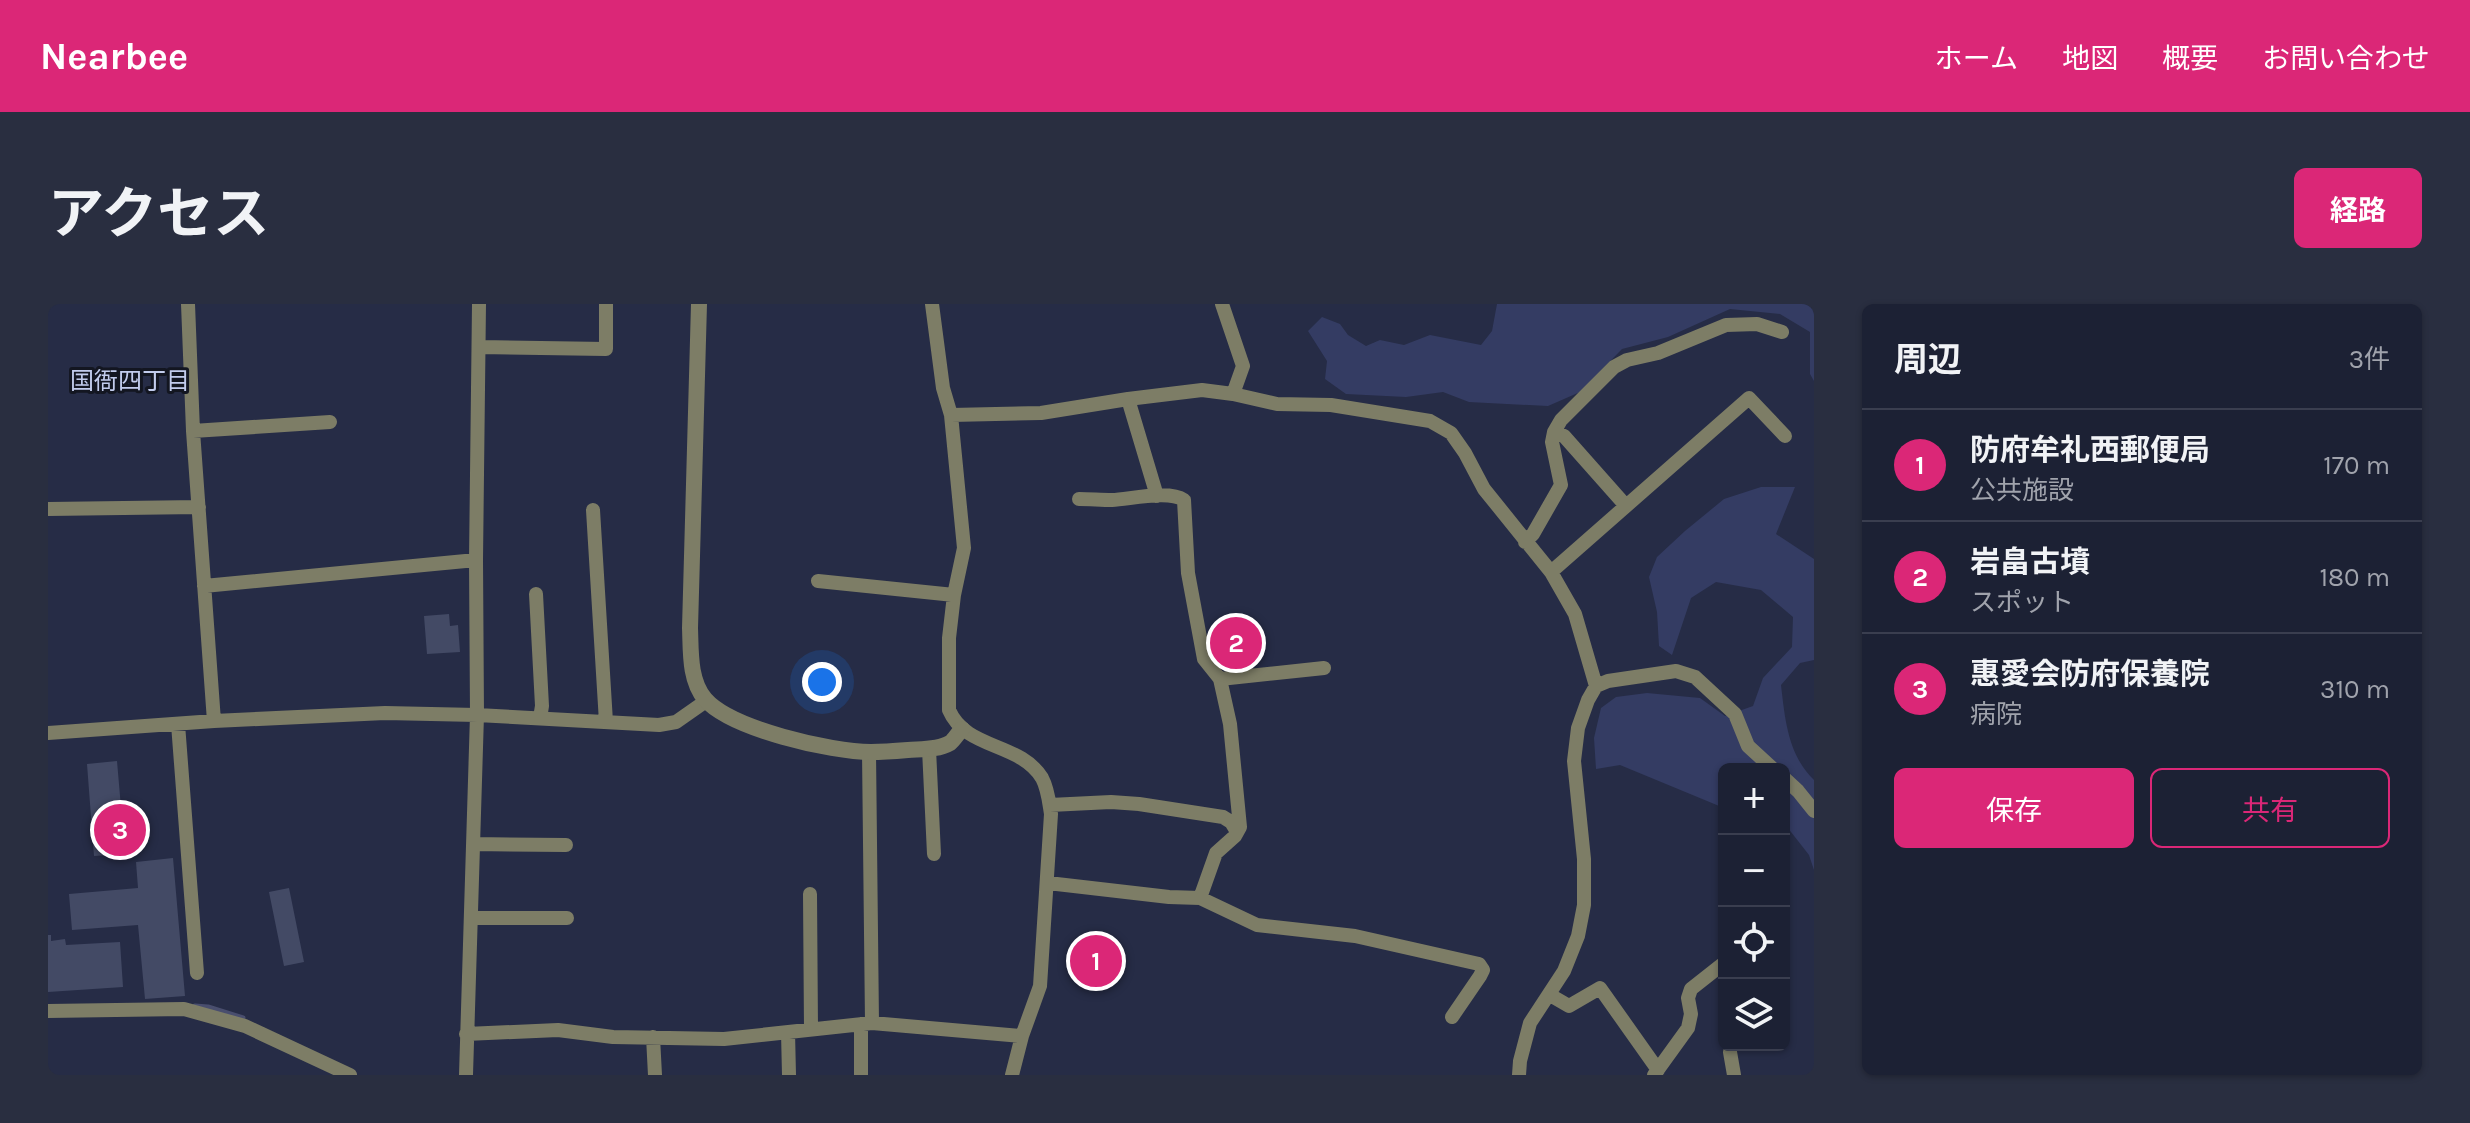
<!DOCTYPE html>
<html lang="ja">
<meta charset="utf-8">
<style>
body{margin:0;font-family:Karla,"Noto Sans JP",sans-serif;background:#292e40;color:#f1f3f6}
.controls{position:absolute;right:24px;bottom:24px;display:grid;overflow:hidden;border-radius:12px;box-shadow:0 2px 6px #0004}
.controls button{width:72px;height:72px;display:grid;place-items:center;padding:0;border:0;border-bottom:2px solid #3a3e4f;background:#1c2134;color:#f1f3f6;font:40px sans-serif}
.you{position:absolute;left:774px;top:378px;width:28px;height:28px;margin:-20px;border:6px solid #fff;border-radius:50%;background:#1a73e8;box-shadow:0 0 0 12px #1a73e833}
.badge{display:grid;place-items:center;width:52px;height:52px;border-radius:50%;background:#db2777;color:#fff;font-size:26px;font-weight:700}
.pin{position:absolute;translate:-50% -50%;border:4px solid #fff;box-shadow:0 2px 8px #0006}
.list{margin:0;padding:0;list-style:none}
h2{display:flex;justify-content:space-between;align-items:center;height:104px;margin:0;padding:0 32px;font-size:34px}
h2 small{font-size:26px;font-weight:400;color:#a0a3ac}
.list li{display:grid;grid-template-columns:52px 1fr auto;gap:24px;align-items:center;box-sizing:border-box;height:112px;padding:0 32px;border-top:2px solid #3a3e4f}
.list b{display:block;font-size:30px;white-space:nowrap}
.list p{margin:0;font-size:26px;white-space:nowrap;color:#a0a3ac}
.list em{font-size:26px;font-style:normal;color:#a0a3ac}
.actions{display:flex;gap:16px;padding:24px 32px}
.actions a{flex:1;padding:18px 0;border:2px solid #db2777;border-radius:12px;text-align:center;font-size:28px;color:#db2777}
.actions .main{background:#db2777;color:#fff}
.icon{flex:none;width:44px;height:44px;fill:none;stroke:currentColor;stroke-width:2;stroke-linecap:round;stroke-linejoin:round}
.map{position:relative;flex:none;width:1766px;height:771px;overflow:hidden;border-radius:12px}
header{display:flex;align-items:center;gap:48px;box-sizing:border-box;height:112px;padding:0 40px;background:#db2777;color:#fff}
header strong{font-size:38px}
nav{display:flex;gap:44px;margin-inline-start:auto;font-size:28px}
.intro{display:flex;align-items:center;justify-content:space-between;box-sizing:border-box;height:192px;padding:0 48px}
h1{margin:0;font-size:56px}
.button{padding:20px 36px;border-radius:12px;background:#db2777;color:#fff;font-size:28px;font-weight:700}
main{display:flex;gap:48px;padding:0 48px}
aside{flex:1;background:#1c2134;border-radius:12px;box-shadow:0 2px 6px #0004}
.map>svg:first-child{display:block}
</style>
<header>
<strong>Nearbee</strong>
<nav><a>ホーム</a><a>地図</a><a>概要</a><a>お問い合わせ</a></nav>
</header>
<div class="intro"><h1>アクセス</h1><a class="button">経路</a></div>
<main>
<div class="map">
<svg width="1766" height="771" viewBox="0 0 1766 771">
<rect width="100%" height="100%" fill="#262c46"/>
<path fill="#343c63" d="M1449,0h317v77l-4,-7v-42l-30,-18 -50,-5 -62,28 -46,12 -42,43 -32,14 -79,-4 -26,-10 -37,5 -60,-3 -21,-15 2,-18 -19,-30 14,-14 18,7 8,11 18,11 14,-6 24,5 26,-10 51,10 11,-14z
M1713,183h34l-19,47 38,25v101l-14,3 -19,22c4,34 7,70 33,95v90l-5,-15 -25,-32v-54h-60v39l-104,-43 -24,4 -2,-31 7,-30 15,-11 31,-4 53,5 25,18 28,-10 10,-28 29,-31 1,-30 -32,-27 -45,-8 -25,16 -19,57 -13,-9 -2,-34 -8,-35 8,-20 28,-26 39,-32z"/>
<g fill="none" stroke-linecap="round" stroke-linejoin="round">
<path stroke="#494e6e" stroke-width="5" d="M147,702l13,1 35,11"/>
</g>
<path fill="#434a65" d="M401,310l1,12 8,-1 2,27 -33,2 -3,-38z
M69,457l8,93 -31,2 -7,-92z
M125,554l12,138 -40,3 -7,-74 -66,5 -3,-36 69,-6 -2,-26z
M241,584l15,74 -20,4 -15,-74z
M0,631h3v6l14,-2 1,6 54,-3 3,45 -75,5z"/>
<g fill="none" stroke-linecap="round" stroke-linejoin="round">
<path stroke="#7d7d66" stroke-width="14" d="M140,0l5,127 21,290
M884,0l11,84 8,27 13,133 -10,47 -5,43v72c17,40 71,32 93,68 6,11 7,24 9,36l-11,172 -18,50 -10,39
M1174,0l21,62 -10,28
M432,43l126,2v-45
M1080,95l29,97
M903,111l90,-2 87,-14 74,-9 31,4 44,10 54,1 99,16 21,12 14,20 19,36 67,83 24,42 21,72
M145,127l137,-9
M1506,128l10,4 62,70
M1031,195c11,0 22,1 33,1 19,-1 57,-10 72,0l4,73 16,86 16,20 10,45 10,103 -5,9 -19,17 -16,45
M0,205l151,-2
M545,206l13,212
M1477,238l8,-8 28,-49 -9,-43 2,-10 7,-12 53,-53 13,-7 31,-7 68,-28 31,-1 25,8
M1503,268l198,-174 36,38
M770,277l136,14
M156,282l272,-26
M488,290l6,112 -2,12
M1172,375l104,-11
M130,420l19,249
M0,429l166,-12 171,-8 92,2 182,10 17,-3 30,-21
M881,445l5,105
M821,448l3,271
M1736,474l14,13 16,20
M1002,501l61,-3 28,2 84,13 8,5 6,10
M425,540l93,1
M1000,579l121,14 31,1 57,27 98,11 124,28 4,6 -3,6 -28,41
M762,590l1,135
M423,614h96
M1502,691l19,11 31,-18 58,82
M0,707l136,-2 61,17 105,49
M740,728l1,43
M418,730l92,-4 55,7 111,2 148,-16 150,13
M605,733l2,38
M1682,748l4,23
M418,771l11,-360 -1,-155 3,-256
M813,771v-51
M1471,771l1,-14 10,-38 34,-52 14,-35 6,-31v-46l-10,-98 4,-33 10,-28 8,-14 12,-5 68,-10 19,6 40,37 13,32 25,23
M1606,771l34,-47 3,-14 -3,-16 3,-9 33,-26"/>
<path stroke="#7d7d66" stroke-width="16" d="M651,0l-9,324c1,23 -1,52 15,71 26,30 126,53 166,53 12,0 25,-1 37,-2 13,-1 30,0 42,-7 4,-3 8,-10 12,-14"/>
</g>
<g text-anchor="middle" stroke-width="6" stroke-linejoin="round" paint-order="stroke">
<g font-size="24" fill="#c2cced" stroke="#131621">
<text x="82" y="85">国衙四丁目</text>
</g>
</g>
</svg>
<div class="controls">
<button>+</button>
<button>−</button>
<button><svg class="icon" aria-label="locate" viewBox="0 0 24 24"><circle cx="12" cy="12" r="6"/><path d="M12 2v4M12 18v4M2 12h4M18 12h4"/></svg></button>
<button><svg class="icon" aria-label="layers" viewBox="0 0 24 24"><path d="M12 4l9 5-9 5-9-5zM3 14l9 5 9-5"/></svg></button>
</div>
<div class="you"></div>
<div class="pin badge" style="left:1048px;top:657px">1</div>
<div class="pin badge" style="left:1188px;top:339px">2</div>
<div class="pin badge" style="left:72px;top:526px">3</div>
</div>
<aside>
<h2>周辺<small>3件</small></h2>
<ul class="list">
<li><span class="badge">1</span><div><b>防府牟礼西郵便局</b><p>公共施設</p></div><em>170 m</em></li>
<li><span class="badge">2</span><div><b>岩畠古墳</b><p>スポット</p></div><em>180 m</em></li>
<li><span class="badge">3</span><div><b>惠愛会防府保養院</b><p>病院</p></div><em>310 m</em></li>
</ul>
<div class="actions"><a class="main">保存</a><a>共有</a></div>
</aside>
</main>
